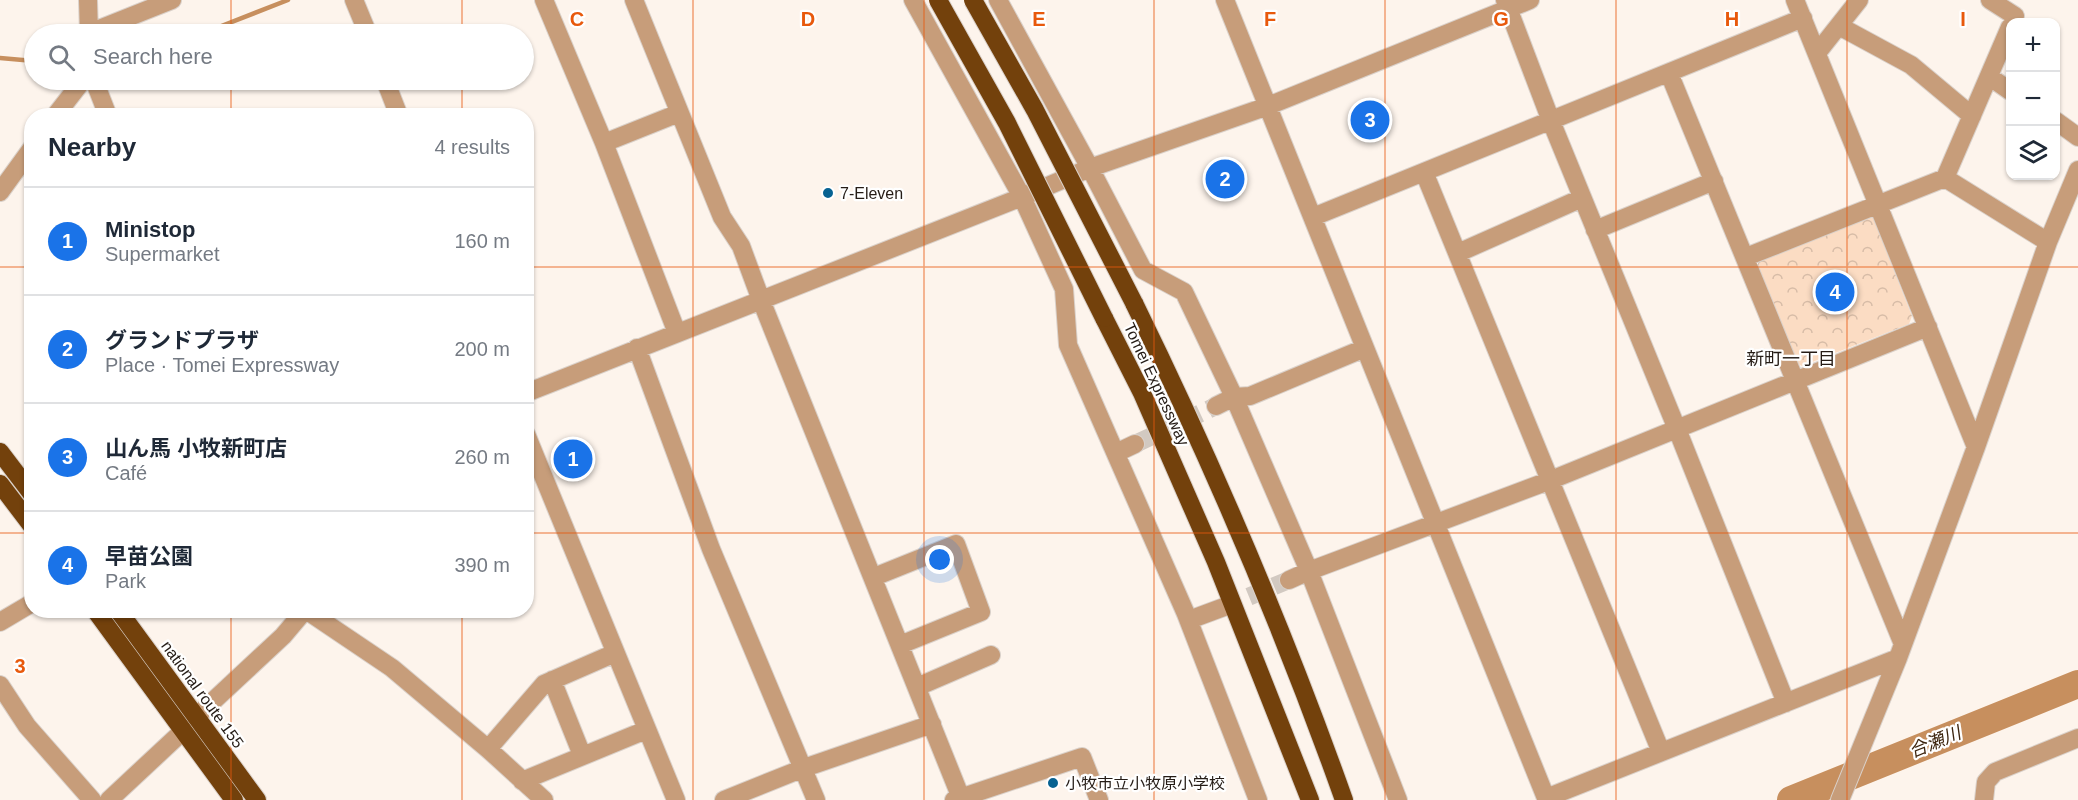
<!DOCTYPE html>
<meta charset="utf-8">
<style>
body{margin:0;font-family:Helvetica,"Noto Sans JP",sans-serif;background:#f2f2f3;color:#1f2937}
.controls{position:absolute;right:18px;top:18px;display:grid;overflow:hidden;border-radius:12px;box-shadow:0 2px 4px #0004}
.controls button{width:54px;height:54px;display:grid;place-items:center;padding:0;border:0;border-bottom:2px solid #e0e1e3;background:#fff;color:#1f2937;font:30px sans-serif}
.you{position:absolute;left:940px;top:560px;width:21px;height:21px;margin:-15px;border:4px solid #fff;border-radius:50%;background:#1a73e8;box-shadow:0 0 0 9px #1a73e833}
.badge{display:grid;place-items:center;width:39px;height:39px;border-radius:50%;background:#1a73e8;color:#fff;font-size:20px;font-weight:700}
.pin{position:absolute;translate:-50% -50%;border:3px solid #fff;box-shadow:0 2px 6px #0006}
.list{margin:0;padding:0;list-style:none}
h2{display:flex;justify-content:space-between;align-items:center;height:78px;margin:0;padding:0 24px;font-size:26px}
h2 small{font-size:20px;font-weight:400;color:#747a83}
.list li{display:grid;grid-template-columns:39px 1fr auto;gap:18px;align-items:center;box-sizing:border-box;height:108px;padding:0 24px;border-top:2px solid #e0e1e3}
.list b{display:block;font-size:22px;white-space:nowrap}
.list p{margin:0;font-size:20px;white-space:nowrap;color:#747a83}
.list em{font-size:20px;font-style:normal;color:#747a83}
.icon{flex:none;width:33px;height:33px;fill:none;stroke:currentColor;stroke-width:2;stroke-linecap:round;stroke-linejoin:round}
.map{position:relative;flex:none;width:2078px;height:800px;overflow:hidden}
.search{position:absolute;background:#fff;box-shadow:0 2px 4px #0004;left:24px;top:24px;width:510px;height:66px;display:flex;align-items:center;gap:15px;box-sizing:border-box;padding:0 21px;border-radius:33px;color:#747a83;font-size:22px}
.panel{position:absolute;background:#fff;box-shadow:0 2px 4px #0004;left:24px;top:108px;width:510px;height:510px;border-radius:24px}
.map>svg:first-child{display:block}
</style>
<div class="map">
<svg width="2078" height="800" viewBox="0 0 2078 800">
<defs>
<pattern id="park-crowns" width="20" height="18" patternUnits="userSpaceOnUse" patternTransform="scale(1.5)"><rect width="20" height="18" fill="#fbdcc3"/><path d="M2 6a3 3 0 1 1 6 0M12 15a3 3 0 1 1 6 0" fill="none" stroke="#d7bca7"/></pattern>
</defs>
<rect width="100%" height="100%" fill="#fdf4ec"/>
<path fill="url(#park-crowns)" d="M1866,217l7,1 39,98 -3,8 -107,42 -7,-4 -38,-95 2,-7z"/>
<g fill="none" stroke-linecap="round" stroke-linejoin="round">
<path stroke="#c78f5e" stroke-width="4.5" d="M201,34l87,-34
M0,58l34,3"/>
<path stroke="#c78f5e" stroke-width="28" d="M1791,800l287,-116"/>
<path stroke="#d2c9c1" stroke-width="18" stroke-dasharray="18 9" stroke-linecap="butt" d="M1135,444l81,-38
M1224,607l65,-27"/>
<defs>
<path id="minor" d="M88,0l1,34
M354,0l14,34
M544,0l60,143 73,190
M634,0l88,217 19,29 20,54 200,498
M913,0l109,197 42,92 4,56 118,269 72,186
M998,0l92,168 53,102 41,22 50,105 75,174 89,229
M1225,0l321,798 352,-140
M1505,0l46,121 126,308 109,274
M1795,0l181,447
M1990,0l25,16
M1839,26l72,39 61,51
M89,33l83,-33
M1817,53l42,-53
M1669,73l234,571
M1990,77l20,14
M94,80l14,36
M385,80l14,36
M55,116l28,-36
M2056,121l22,16
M604,143l75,-30
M1424,172l237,580
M1945,178l103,64
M0,192l32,-44
M1313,217l490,-199
M1595,230l119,-49
M1458,253l124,-55
M1746,257l199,-79 65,-151
M637,348l74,201 105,251
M526,393l496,-196 68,-29 178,-62 262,-106
M1216,406l18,-9 16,-1 115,-48
M526,434l150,366
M1116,453l19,-9
M874,577l82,-33 25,68 -81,33
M1289,580l20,-9 242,-91 377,-153
M306,610l86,58 96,81 56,51
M1189,620l35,-13
M0,622l32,-19
M552,680l30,75
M0,685l27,41 65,74
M917,687l74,-32
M196,717l87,-81 22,-26
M488,749l56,-65 71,-31
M522,781l124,-51
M109,800l74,-69
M724,800l80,-32 128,-44
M954,800l128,-43 17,43
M1840,800l58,-142 78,-211 72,-205 30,-72
M1984,800l2,-18 9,-10 83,-34"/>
<path id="highway" d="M1134,303c79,161 150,328 210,497
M1104,318l38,75 74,169 94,238
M0,452l32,42
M0,484l32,42
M95,610l139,190
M118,610l139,190"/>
</defs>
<use href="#minor" stroke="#dad1ca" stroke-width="20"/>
<use href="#highway" stroke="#dad1ca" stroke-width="20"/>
<use href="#minor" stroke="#c79d7a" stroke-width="18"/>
<use href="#highway" stroke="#73410c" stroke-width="18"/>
<defs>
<path id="highway-bridge" d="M938,0l69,123 97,195
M973,0l62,110 99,193"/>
</defs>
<use href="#highway-bridge" stroke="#dad1ca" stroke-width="20" stroke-linecap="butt"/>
<use href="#highway-bridge" stroke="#73410c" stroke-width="18"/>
</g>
<path fill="none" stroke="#e8590c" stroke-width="1.5" stroke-opacity="0.55" d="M231,0v34M462,0v34M693,0v800M924,0v800M1154,0v800M1385,0v800M1616,0v800M1847,0v800M231,80v36M462,80v36M0,267h32M526,267h1552M0,533h32M526,533h1552M231,610v190M462,610v190"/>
<g fill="#076292" stroke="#fff" stroke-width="2">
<circle cx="828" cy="193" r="6"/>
<circle cx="1053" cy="783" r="6"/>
</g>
<g text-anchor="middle" stroke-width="4.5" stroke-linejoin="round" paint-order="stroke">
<g font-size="16" fill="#251c16" stroke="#fff" text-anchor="start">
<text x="840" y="199">7-Eleven</text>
<text x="1065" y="789">小牧市立小牧原小学校</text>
</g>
<g font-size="16" fill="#251c16" stroke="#fff">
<text transform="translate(1157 384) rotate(65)" y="6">Tomei Expressway</text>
<text transform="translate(203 694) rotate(54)" y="6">national route 155</text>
</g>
<g font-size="18" fill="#251c16" stroke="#fff">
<text x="1791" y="365">新町一丁目</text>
</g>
<g font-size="18" font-style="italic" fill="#3c240e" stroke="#fff">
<text transform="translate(1935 742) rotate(-22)" y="6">合瀬川</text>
</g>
</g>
<g font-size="20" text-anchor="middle" font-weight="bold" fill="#e8590c" stroke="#fff" stroke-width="4.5" stroke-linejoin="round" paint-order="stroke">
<text x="577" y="26">C</text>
<text x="808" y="26">D</text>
<text x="1039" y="26">E</text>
<text x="1270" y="26">F</text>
<text x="1501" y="26">G</text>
<text x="1732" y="26">H</text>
<text x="1963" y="26">I</text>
<text x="20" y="673">3</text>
</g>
</svg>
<div class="controls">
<button>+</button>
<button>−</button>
<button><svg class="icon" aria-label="layers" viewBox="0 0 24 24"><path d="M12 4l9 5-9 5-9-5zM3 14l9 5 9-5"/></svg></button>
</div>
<div class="you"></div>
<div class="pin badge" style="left:573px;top:459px">1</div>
<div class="pin badge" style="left:1225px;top:179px">2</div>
<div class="pin badge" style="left:1370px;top:120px">3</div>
<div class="pin badge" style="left:1835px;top:292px">4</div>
<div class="search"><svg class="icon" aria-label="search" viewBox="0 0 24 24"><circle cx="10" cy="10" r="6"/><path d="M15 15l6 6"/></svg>Search here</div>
<section class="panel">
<h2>Nearby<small>4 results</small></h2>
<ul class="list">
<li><span class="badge">1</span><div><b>Ministop</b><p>Supermarket</p></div><em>160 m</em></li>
<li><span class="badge">2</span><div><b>グランドプラザ</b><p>Place · Tomei Expressway</p></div><em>200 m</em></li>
<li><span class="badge">3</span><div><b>山ん馬 小牧新町店</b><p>Café</p></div><em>260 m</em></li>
<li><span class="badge">4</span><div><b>早苗公園</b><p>Park</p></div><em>390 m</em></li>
</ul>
</section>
</div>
